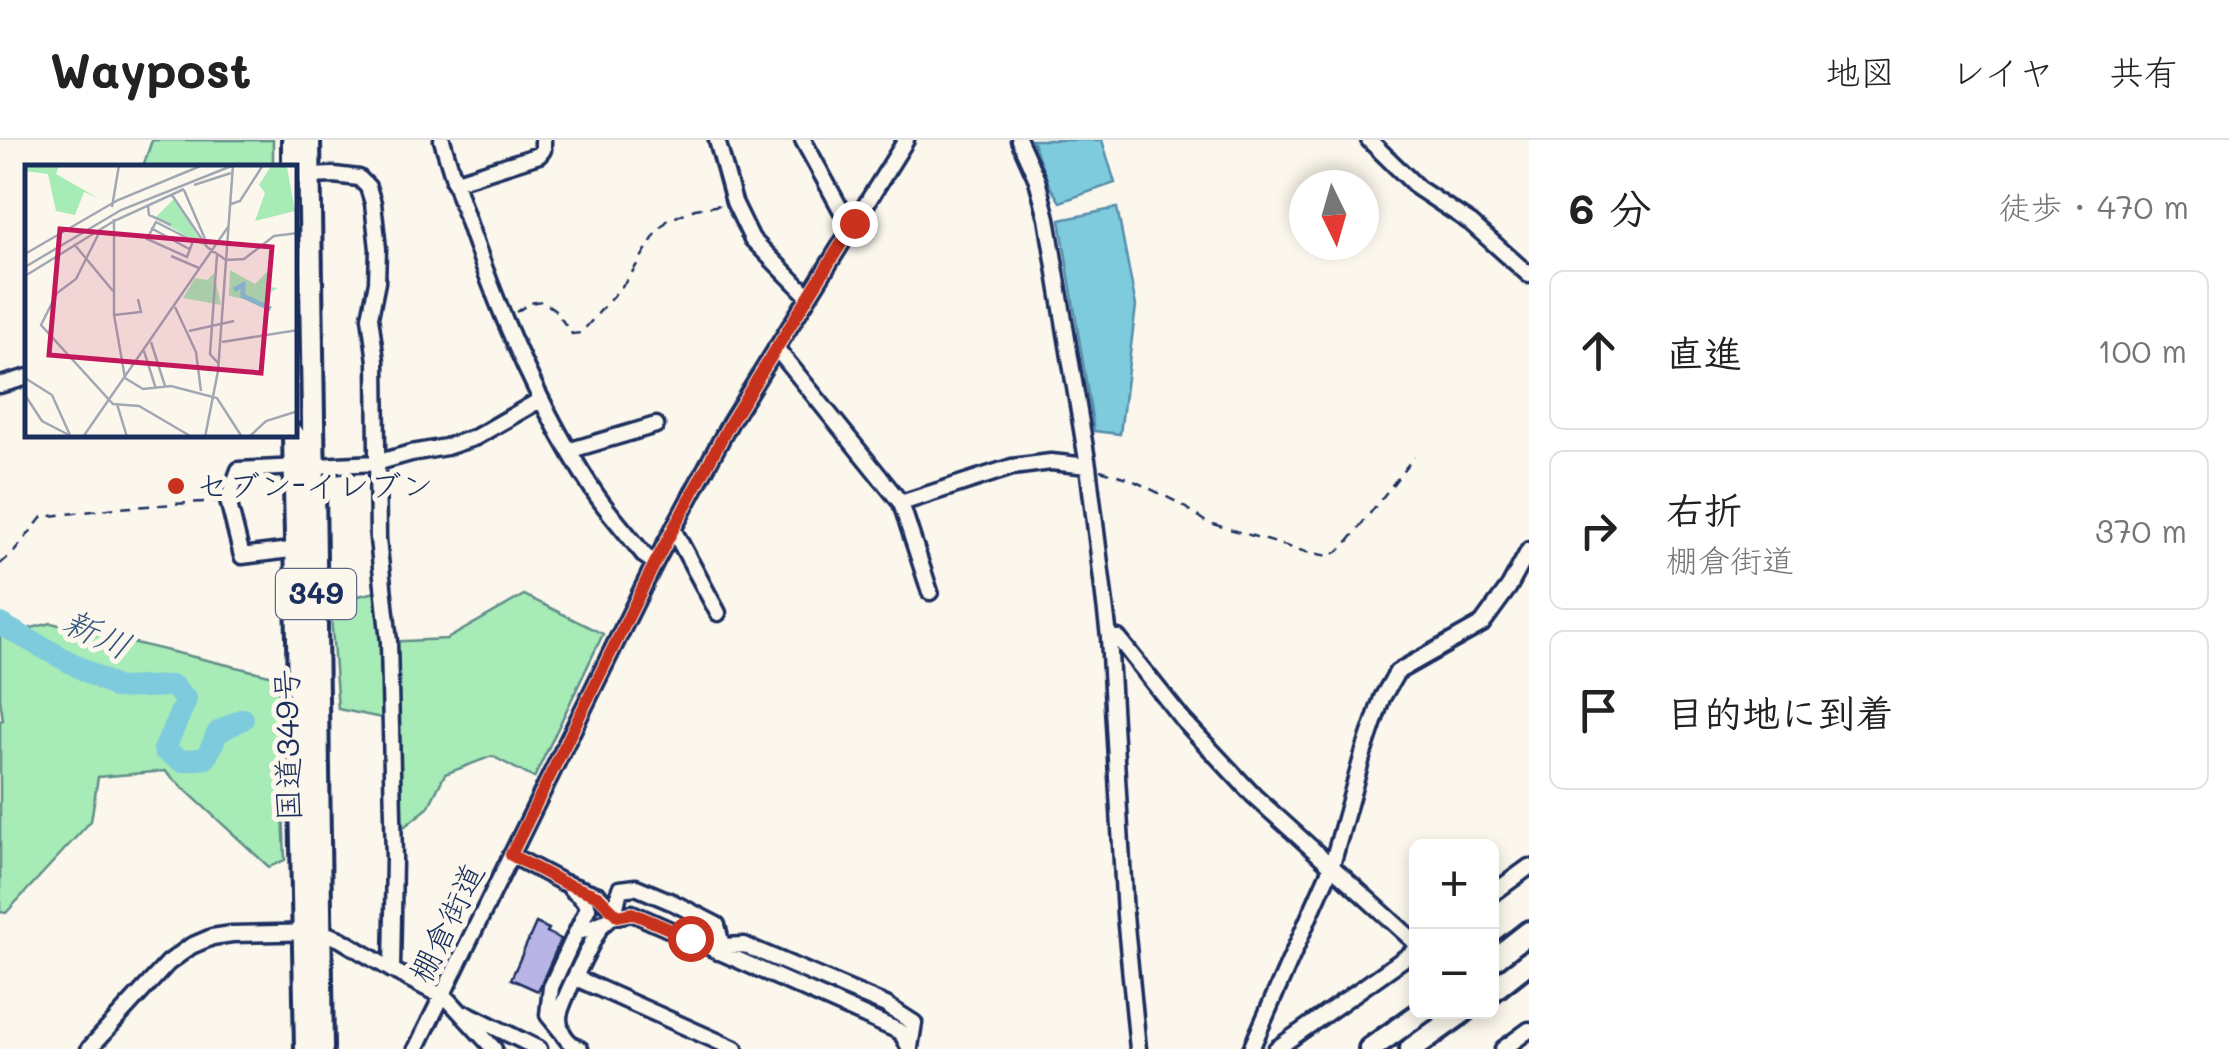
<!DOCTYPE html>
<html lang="ja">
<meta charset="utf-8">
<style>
body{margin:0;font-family:Mali,"Klee One",sans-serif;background:#f2f2f2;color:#222}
.controls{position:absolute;right:30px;bottom:30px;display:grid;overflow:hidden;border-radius:15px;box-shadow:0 5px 15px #0003}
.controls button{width:90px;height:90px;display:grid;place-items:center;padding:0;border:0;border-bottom:2px solid #e0e0e0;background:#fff;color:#222;font:50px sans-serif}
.compass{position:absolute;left:1289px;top:30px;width:90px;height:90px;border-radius:50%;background:#fff;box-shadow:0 5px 15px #0003;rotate:175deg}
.stop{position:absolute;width:30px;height:30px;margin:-22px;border:8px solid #c8321e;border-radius:50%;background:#fff}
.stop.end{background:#c8321e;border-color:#fff;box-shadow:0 2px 10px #0008}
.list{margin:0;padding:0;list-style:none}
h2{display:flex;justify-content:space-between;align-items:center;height:130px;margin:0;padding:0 40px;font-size:42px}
h2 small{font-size:32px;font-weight:400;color:#767676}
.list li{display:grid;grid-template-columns:65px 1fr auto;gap:30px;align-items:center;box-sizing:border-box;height:160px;margin:0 20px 20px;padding:0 20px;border:2px solid #e0e0e0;border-radius:15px}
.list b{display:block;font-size:38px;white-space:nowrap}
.list p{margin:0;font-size:32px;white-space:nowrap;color:#767676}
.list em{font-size:32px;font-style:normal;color:#767676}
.icon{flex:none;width:55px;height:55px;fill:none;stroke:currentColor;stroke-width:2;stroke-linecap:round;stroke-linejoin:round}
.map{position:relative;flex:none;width:1529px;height:909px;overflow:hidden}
header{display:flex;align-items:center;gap:60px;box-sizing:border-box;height:140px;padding:0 50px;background:#fff;border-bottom:2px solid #e0e0e0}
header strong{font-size:48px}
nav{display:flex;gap:55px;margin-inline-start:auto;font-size:35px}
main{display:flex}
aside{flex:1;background:#fff}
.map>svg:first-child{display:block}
</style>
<header>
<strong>Waypost</strong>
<nav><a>地図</a><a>レイヤ</a><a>共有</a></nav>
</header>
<main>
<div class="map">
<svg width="1529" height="909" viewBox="0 0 1529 909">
<rect width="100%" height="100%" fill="#fbf7ec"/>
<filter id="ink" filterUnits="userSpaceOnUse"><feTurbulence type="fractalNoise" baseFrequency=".01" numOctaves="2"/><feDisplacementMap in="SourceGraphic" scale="20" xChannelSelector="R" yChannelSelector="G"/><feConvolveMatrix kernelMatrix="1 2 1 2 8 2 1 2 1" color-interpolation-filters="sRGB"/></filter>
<g filter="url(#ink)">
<path fill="#a7ebb6" stroke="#618d8a" stroke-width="2.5" d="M152,0h121v27h-130z
M376,452l8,50 63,-3 77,-44 79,39 -69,144 -42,-22 -47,18 -17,34 -28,22 -4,-109 -58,-12 -8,-107z
M51,483l227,54 7,183 -16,7 -104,-96 -67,6 -7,44 -85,92 -6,-1v-191l3,-1 -3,-21v-63z"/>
<path fill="#7ecbdd" stroke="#568daa" stroke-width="2.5" d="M1032,0h70l13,43 -55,19 -11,-17z
M1117,68l19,98 -16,128 -26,-3 -34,-211z"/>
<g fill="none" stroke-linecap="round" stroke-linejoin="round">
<path stroke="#7ecbdd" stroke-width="22" d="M0,484l117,64 56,-2 13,14 -22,50 18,11 24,-3 12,-26 25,-13"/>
</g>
<path fill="#b8b4e6" stroke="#1b2f5e" stroke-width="2.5" d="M536,783l13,6 -2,3 14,7 -23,52 -27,-12z"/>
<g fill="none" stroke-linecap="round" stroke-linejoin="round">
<defs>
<path id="minor" d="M442,0c36,121 82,244 151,350 15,23 35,44 52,66l10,7
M717,0l17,62 18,37 56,57
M803,0l43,79 8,4
M1019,0l18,40 10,38 41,248 21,171 16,278 13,134
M1369,0l49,48 53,35 58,52
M309,36l25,-1 25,3 9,9 5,16 5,46 -1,33 -7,35 6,44 2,178 11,103 5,217 -2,111
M454,42l85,-27 4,-5v-10
M776,208l125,155
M0,245l28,-8
M571,310l85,-25
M673,389l45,84
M298,409l-56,7 -14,-56 11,-30 137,-7 35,-10 35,-6 30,-10 64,-37
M930,452l-29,-89 111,-36 39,-5 37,4
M1109,497l9,1 65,82 71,76 162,147
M511,715l51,27 36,13 20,20
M571,749l12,10 5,9 -12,25
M1492,754l37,-27
M618,776l-2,-9 4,-18 16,-2 38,16 43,22 5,21
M718,812l4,-6 22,-1 142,60 28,18 -4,24
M576,838l159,71
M468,874l71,35
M561,891l-13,-16 3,-28 25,-54 28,-11
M89,909l79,-86 23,-17 21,-9 20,-3 89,-2 19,7 52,31 57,30 45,49
M416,909l239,-486 75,-140 176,-283
M580,909c-13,-6 -21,-17 -21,-32 1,-14 33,-74 41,-90l11,-10 21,-4 269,119 9,17
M1251,909l81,-184 31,-111 19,-56 15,-26 85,-48 27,-37 20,-37
M1276,909l140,-99
M1503,909l26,-19"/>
<path id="highway" d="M309,0l13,909
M293,28v-28
M294,295l12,614
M1492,821l37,-29
M1492,851l37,-29
M1370,909l52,-37
M1411,909l52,-37"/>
</defs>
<use href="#minor" stroke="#1b2f5e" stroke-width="21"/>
<use href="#highway" stroke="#1b2f5e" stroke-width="28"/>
<path stroke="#1b2f5e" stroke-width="2.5" stroke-dasharray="10 8" stroke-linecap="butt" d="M516,172l14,-9 12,-2 12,8 18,25 9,-1 47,-54 29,-47 11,-12 27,-11 26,-4
M1100,330l28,8 49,24 29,20 100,30 24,4 13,-8 71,-91
M0,424l14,-12 28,-35 75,-9 100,-7"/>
<use href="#minor" stroke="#fbf7ec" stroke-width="14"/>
<use href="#highway" stroke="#fbf7ec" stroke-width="20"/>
</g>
</g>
<g fill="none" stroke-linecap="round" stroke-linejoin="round" filter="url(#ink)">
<path stroke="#c8321e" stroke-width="12" d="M690,798l-58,-25 -14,3 -20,-20 -36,-14 -51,-27 144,-292 75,-140 124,-200"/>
</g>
<circle fill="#c8321e" stroke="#fbf7ec" stroke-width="4" cx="176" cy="346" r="10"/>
<g text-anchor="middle" stroke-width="10" stroke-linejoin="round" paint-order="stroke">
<rect fill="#fbf7ec" stroke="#5e6b89" stroke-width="2.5" x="276" y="429" width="80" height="50" rx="8"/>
<g font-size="30" font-weight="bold" fill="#1b2f5e">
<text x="316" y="464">349</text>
</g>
<g font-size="32" fill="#1b2f5e" stroke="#fbf7ec" text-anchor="start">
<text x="196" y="357">セブン-イレブン</text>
</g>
<g font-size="32" fill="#1b2f5e" stroke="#fbf7ec">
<text transform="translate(288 605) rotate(-91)" y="11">国道349号</text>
<text transform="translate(447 783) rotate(-64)" y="11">棚倉街道</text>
</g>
<g font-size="35" font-style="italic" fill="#34567e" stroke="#fbf7ec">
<text transform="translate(97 494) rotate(25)" y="12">新川</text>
</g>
</g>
<g transform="translate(25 25)">
<rect width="272" height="272" fill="#fbf7ec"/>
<path d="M0,0h34l-3,9 42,24 -14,-6 -9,23 -19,-4 -8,-37 -23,-3zM246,1l16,1 8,44 -40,10 10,-28 -6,-8zM149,34l30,47 -49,-28zM247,102l-2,20 8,1 -10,5v11l-39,-8 1,-26 25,14zM189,108l7,32 -38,-7 12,-20 12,2z" fill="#a7ebb6"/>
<path fill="none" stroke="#7ecbdd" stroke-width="5" d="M209,125l9,-5v11l28,13"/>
<path fill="none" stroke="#a1a7b3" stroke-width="2.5" d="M169,20l37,-12M159,25l21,49M147,30l35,52 19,13 18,-1 30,-23 24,-3M206,39l9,-3 23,-36M123,40l1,10 22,10M87,42l7,-42M89,54v96l11,63 18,11 28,-3 46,12 25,39M131,57l37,19 -6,16 -40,-18zM126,63l40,22M76,64l-25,50 -19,14 -16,32 72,79 26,2 53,31M49,79l39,47M0,89l93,-54 85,-35M192,90l-7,99 9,10M146,91l28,12M0,102l96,-57 113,-45M0,111l89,-55 70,-32M150,142l21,45 5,39M89,150l27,-3 -3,-13M164,166l45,-10M126,177l14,44M197,177l76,-12M119,186l12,38M0,213l27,17 18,40M0,230l17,26 27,14M92,239l10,33M58,272l145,-210M180,272l13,-66 15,-206M224,272l17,-16 32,-10"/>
<path fill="#c2185b" fill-opacity="0.15" stroke="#c2185b" stroke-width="5" d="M35,64l212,18 -11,126 -212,-18z"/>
<rect width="272" height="272" fill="none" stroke="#1b2f5e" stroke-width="5"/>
</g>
</svg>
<div class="controls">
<button>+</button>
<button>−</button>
</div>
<svg class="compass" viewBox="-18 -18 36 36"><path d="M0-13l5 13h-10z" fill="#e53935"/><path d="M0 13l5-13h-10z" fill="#767676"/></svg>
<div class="stop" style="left:690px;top:798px"></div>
<div class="stop end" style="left:854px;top:83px"></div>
</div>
<aside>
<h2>6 分<small>徒歩 · 470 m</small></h2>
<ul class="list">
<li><svg class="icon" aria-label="ahead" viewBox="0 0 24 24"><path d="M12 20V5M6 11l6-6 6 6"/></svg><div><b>直進</b></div><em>100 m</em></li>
<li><svg class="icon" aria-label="right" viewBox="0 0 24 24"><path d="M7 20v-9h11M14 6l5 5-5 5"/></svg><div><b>右折</b><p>棚倉街道</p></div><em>370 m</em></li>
<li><svg class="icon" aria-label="arrive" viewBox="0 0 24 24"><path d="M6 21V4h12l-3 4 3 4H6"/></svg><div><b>目的地に到着</b></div></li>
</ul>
</aside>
</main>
